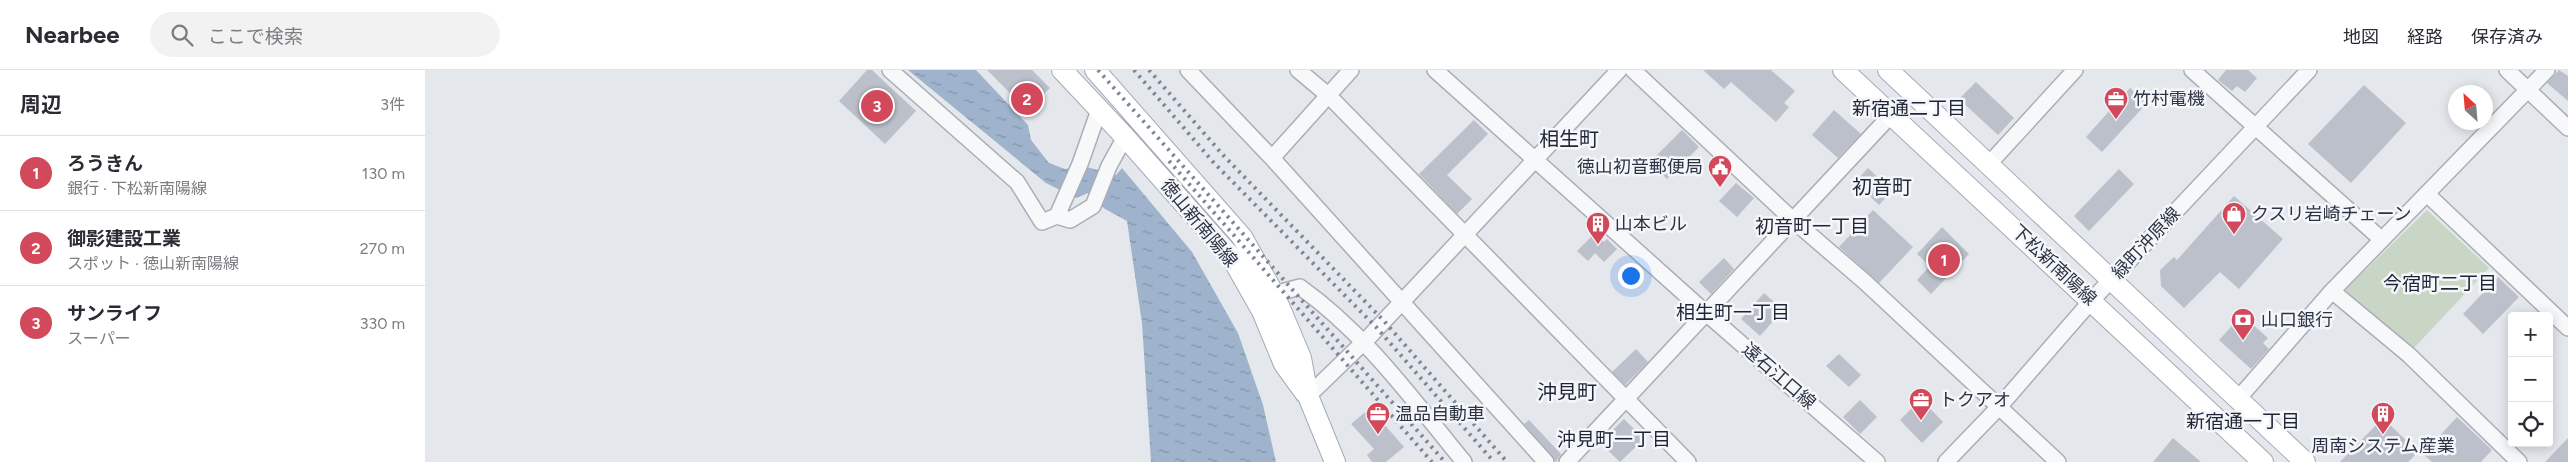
<!DOCTYPE html>
<html lang="ja">
<meta charset="utf-8">
<style>
body{margin:0;font-family:Figtree,"Noto Sans JP",sans-serif;background:#f2f2f3;color:#2b2b33}
.controls{position:absolute;right:15px;bottom:15px;display:grid;overflow:hidden;border-radius:5px;box-shadow:0 2px 12px #0003}
.controls button{width:45px;height:45px;display:grid;place-items:center;padding:0;border:0;border-bottom:1px solid #e1e1e2;background:#fff;color:#2b2b33;font:25px sans-serif}
.compass{position:absolute;left:2023px;top:15px;width:45px;height:45px;border-radius:50%;background:#fff;box-shadow:0 2px 12px #0003;rotate:334deg}
.you{position:absolute;left:1205px;top:205px;width:18px;height:18px;margin:-12px;border:4px solid #fff;border-radius:50%;background:#1a73e8;box-shadow:0 0 0 8px #1a73e833}
.badge{display:grid;place-items:center;width:32px;height:32px;border-radius:50%;background:#d1495b;color:#fff;font-size:16px;font-weight:700}
.pin{position:absolute;translate:-50% -50%;border:2px solid #fff;box-shadow:0 1px 5px #0006}
.list{margin:0;padding:0;list-style:none}
h2{display:flex;justify-content:space-between;align-items:center;height:65px;margin:0;padding:0 20px;font-size:21px}
h2 small{font-size:16px;font-weight:400;color:#7c7c81}
.list li{display:grid;grid-template-columns:32px 1fr auto;gap:15px;align-items:center;box-sizing:border-box;height:75px;padding:0 20px;border-top:1px solid #e1e1e2}
.list b{display:block;font-size:19px;white-space:nowrap}
.list p{margin:0;font-size:16px;white-space:nowrap;color:#7c7c81}
.list em{font-size:16px;font-style:normal;color:#7c7c81}
.icon{flex:none;width:28px;height:28px;fill:none;stroke:currentColor;stroke-width:2;stroke-linecap:round;stroke-linejoin:round}
.map{position:relative;flex:none;width:2143px;height:392px;overflow:hidden}
header{display:flex;align-items:center;gap:30px;box-sizing:border-box;height:70px;padding:0 25px;background:#fff;border-bottom:1px solid #e1e1e2}
header strong{font-size:24px}
nav{display:flex;gap:28px;margin-inline-start:auto;font-size:18px}
.search{width:350px;height:45px;background:#f2f2f3;display:flex;align-items:center;gap:12px;box-sizing:border-box;padding:0 18px;border-radius:28px;color:#7c7c81;font-size:19px}
main{display:flex}
aside{flex:1;background:#fff}
.map>svg:first-child{display:block}
</style>
<header>
<strong>Nearbee</strong>
<div class="search"><svg class="icon" aria-label="search" viewBox="0 0 24 24"><circle cx="10" cy="10" r="6"/><path d="M15 15l6 6"/></svg>ここで検索</div>
<nav><a>地図</a><a>経路</a><a>保存済み</a></nav>
</header>
<main>
<aside>
<h2>周辺<small>3件</small></h2>
<ul class="list">
<li><span class="badge">1</span><div><b>ろうきん</b><p>銀行 · 下松新南陽線</p></div><em>130 m</em></li>
<li><span class="badge">2</span><div><b>御影建設工業</b><p>スポット · 徳山新南陽線</p></div><em>270 m</em></li>
<li><span class="badge">3</span><div><b>サンライフ</b><p>スーパー</p></div><em>330 m</em></li>
</ul>
</aside>
<div class="map">
<svg width="2143" height="392" viewBox="0 0 2143 392">
<defs>
<pattern id="water-ripples" width="26" height="14" patternUnits="userSpaceOnUse" patternTransform="scale(1.25)"><rect width="26" height="14" fill="#9fb4cc"/><path d="M2 4q2-2 4 0t4 0M15 11q2-2 4 0t4 0" fill="none" stroke="#8293a7"/></pattern>
</defs>
<rect width="100%" height="100%" fill="#e4e7ec"/>
<path fill="#c9d6c5" d="M2002,140l62,58 -76,81 -68,-59z"/>
<path fill="url(#water-ripples)" d="M483,0h68l52,55 3,15 18,23 16,6 18,-3 33,9 6,-7 70,84 46,81 25,72 13,57h-125l-9,-139 -15,-102 -22,-12 -17,-16 -12,5 -30,-15z"/>
<path fill="#bbc0ca" d="M442,0h5l44,41 -31,33 -46,-43z
M562,0h45l18,18 -23,22z
M1278,0h68l24,21 -11,12 5,4 -13,15 -45,-40 -7,7z
M1801,0h22l9,8 -12,14 -8,-6 -5,5 -14,-11z
M2134,0l9,6v25l-21,-18z
M1551,12l38,36 -16,17 -39,-36z
M1939,15l42,38 -55,60 -43,-39z
M1705,18l17,15 -45,49 -16,-15z
M1409,40l27,24 -23,24 -26,-23z
M1049,50l14,14 -41,41 25,24 -15,15 -38,-40z
M1257,60l17,17 -32,32 -17,-17z
M1443,98l24,23 -13,14 -24,-23z
M1694,99l15,15 -45,47 -15,-15z
M1311,113l18,15 -17,19 -18,-16z
M1809,126l49,43 -44,50 -19,-17 -36,36 -23,-22 -1,-16 14,-13 3,3z
M1448,140l40,37 -34,36 -40,-36z
M1517,157l27,27 -38,40 -14,-14 13,-14 -13,-12z
M1170,163l9,9 3,-3 10,10 -13,13 -9,-9 -7,8 -11,-10z
M1299,188l10,11 -23,25 -12,-12z
M2073,207l21,20 -36,37 -20,-20z
M1339,223l19,17 -23,26 -19,-17z
M1817,245l26,23 -5,5 6,6 -18,20 -32,-29z
M1211,279l12,13 -23,23 -13,-13z
M1414,284l22,21 -12,12 -23,-21z
M1496,329l22,23 -21,21 -22,-23z
M1435,330l17,17 -17,17 -17,-17z
M945,338l34,39 -18,15h-14l-5,-7 7,-6 -23,-25z
M2032,347l35,33 -11,12h-49l-9,-8z
M1958,348l35,34 -10,10h-68z
M1199,349l20,20 -24,23 -20,-19z
M1104,350l32,34 -5,8 -32,-38z
M1748,368l28,24h-48z
M2143,368v24h-23z"/>
<g fill="none" stroke-linecap="round" stroke-linejoin="round">
<defs>
<path id="minor" d="M465,0l127,112 25,40 15,-6 23,-52 19,-54
M763,0l84,88 274,304
M873,0l31,26 359,366
M1010,0l271,243 171,149
M1208,0l161,151 71,61 193,180
M1767,0l189,169
M2082,0l61,58
M847,88l79,-88
M1563,95l87,-95
M2002,124l141,134
M632,146l13,4 23,-14 16,-40 16,-29
M1907,221l77,64 110,107
M849,224l26,-7c66,47 113,113 164,175
M883,326l62,-60 249,-266
M1812,330l95,-109 215,-221
M1142,392l324,-347
M1521,392l53,-55 93,-107 217,-230"/>
<path id="major" d="M637,0l63,67 107,121 30,53 22,53 21,29
M670,0l147,167 32,57 27,64 7,38 27,66
M1418,0l420,392
M1463,0l417,392"/>
</defs>
<use href="#minor" stroke="#a9aeb7" stroke-width="18"/>
<use href="#major" stroke="#a3abb8" stroke-width="22"/>
<use href="#minor" stroke="#f7f8fa" stroke-width="15"/>
<use href="#major" stroke="#fff" stroke-width="20"/>
<path stroke="#7d8696" stroke-width="4" stroke-dasharray="2.5 5" stroke-linecap="butt" d="M673,0l347,392
M709,0l80,93 163,165 117,134
M724,0l74,85 161,166 123,141
M744,91l263,301"/>
</g>
<defs>
<symbol id="office-pin" viewBox="-11 -11 22 30"><path d="M0 17L-7.5 6A9.5 9.5 0 1 1 7.5 6Z" fill="#d1495b" stroke="#f4f6f9"/><path d="M-6-3h4V-5.5h4V-3h4V5H-6ZM-1-4.5V-3h2v-1.5ZM-6 0V1H6V0Z" fill="#fff"/></symbol>
<symbol id="civic-pin" viewBox="-11 -11 22 30"><path d="M0 17L-7.5 6A9.5 9.5 0 1 1 7.5 6Z" fill="#d1495b" stroke="#f4f6f9"/><path d="M-.6-6.5H3V-4.5H.6V-3L4-1V1h2V6H-6V1h2V-1L-.6-3ZM-1.2 2.5V6h2.4V2.5Z" fill="#fff"/></symbol>
<symbol id="shop-pin" viewBox="-11 -11 22 30"><path d="M0 17L-7.5 6A9.5 9.5 0 1 1 7.5 6Z" fill="#d1495b" stroke="#f4f6f9"/><path d="M-5-2.5h2.3a2.7 3.5 0 0 1 5.4 0H5L5.5 6h-11ZM-1.5-2.5h3a1.5 2.3 0 0 0-3 0Z" fill="#fff"/></symbol>
<symbol id="building-pin" viewBox="-11 -11 22 30"><path d="M0 17L-7.5 6A9.5 9.5 0 1 1 7.5 6Z" fill="#d1495b" stroke="#f4f6f9"/><path d="M-4-6H4V6H1V3H-1V6H-4ZM-2.5-4.3h1.7v1.8h-1.7ZM.8-4.3h1.7v1.8H.8ZM-2.5-1h1.7V.8h-1.7ZM.8-1h1.7V.8H.8Z" fill="#fff"/></symbol>
<symbol id="bank-pin" viewBox="-11 -11 22 30"><path d="M0 17L-7.5 6A9.5 9.5 0 1 1 7.5 6Z" fill="#d1495b" stroke="#f4f6f9"/><path d="M-6-4H6V4H-6ZM0-2.3a2.3 2.3 0 1 0 0 4.6a2.3 2.3 0 1 0 0-4.6Z" fill="#fff"/></symbol>
</defs>
<g fill-rule="evenodd">
<use href="#office-pin" x="1677" y="15" width="28" height="38"/>
<use href="#civic-pin" x="1281" y="83" width="28" height="38"/>
<use href="#shop-pin" x="1795" y="130" width="28" height="38"/>
<use href="#building-pin" x="1159" y="140" width="28" height="38"/>
<use href="#bank-pin" x="1804" y="236" width="28" height="38"/>
<use href="#office-pin" x="1482" y="316" width="28" height="38"/>
<use href="#office-pin" x="939" y="330" width="28" height="38"/>
<use href="#building-pin" x="1944" y="330" width="28" height="38"/>
</g>
<g text-anchor="middle" stroke-width="5" stroke-linejoin="round" paint-order="stroke">
<g font-size="18" fill="#2b3445" stroke="#f4f6f9" text-anchor="start">
<text x="1708" y="35">竹村電機</text>
<text x="1278" y="103" text-anchor="end">徳山初音郵便局</text>
<text x="1826" y="150">クスリ岩崎チェーン</text>
<text x="1190" y="160">山本ビル</text>
<text x="1836" y="256">山口銀行</text>
<text x="1514" y="336">トクアオ</text>
<text x="970" y="350">温品自動車</text>
<text x="1958" y="382" text-anchor="middle">周南システム産業</text>
</g>
<g font-size="18" fill="#2b3445" stroke="#f4f6f9">
<text transform="translate(774 153) rotate(50)" y="6">徳山新南陽線</text>
<text transform="translate(1721 173) rotate(-47)" y="6">緑町沖原線</text>
<text transform="translate(1629 195) rotate(43)" y="6">下松新南陽線</text>
<text transform="translate(1354 306) rotate(41)" y="6">遠石江口線</text>
</g>
<g font-size="19" fill="#1d2536" stroke="#f4f6f9">
<text x="1484" y="45">新宿通二丁目</text>
<text x="1387" y="163">初音町一丁目</text>
<text x="2015" y="220">今宿町二丁目</text>
<text x="1308" y="249">相生町一丁目</text>
<text x="1818" y="358">新宿通一丁目</text>
<text x="1189" y="376">沖見町一丁目</text>
</g>
<g font-size="20" fill="#1d2536" stroke="#f4f6f9">
<text x="1144" y="76">相生町</text>
<text x="1457" y="124">初音町</text>
<text x="1142" y="329">沖見町</text>
</g>
</g>
</svg>
<div class="controls">
<button>+</button>
<button>−</button>
<button><svg class="icon" aria-label="locate" viewBox="0 0 24 24"><circle cx="12" cy="12" r="6"/><path d="M12 2v4M12 18v4M2 12h4M18 12h4"/></svg></button>
</div>
<svg class="compass" viewBox="-18 -18 36 36"><path d="M0-13l5 13h-10z" fill="#e53935"/><path d="M0 13l5-13h-10z" fill="#7c7c81"/></svg>
<div class="you"></div>
<div class="pin badge" style="left:1519px;top:190px">1</div>
<div class="pin badge" style="left:602px;top:29px">2</div>
<div class="pin badge" style="left:452px;top:36px">3</div>
</div>
</main>
